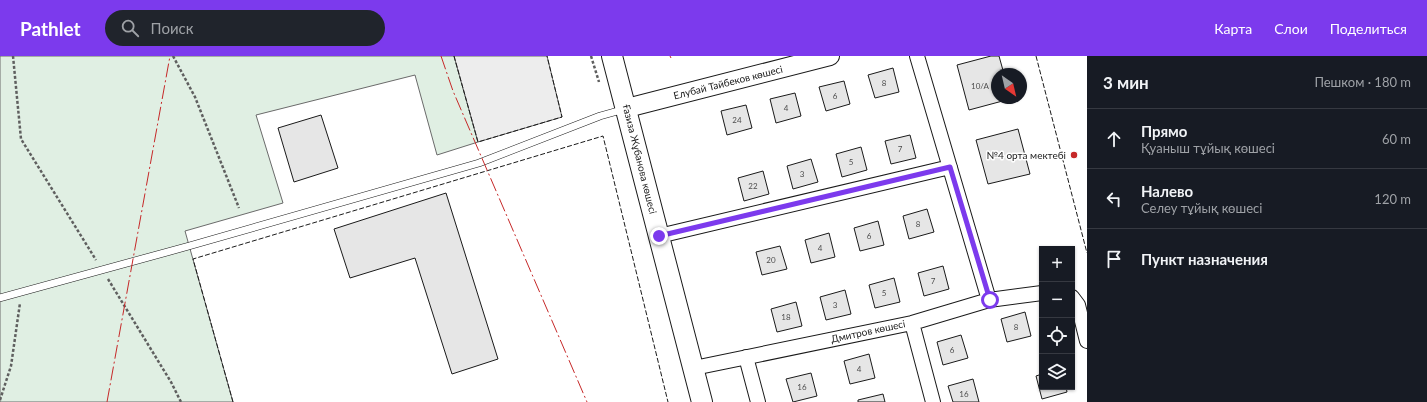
<!DOCTYPE html>
<html lang="ru">
<meta charset="utf-8">
<style>
body{margin:0;font-family:Lato,sans-serif;background:#20242c;color:#f1f3f6}
.controls{position:absolute;right:12px;bottom:12px;display:grid;overflow:hidden;border-radius:0px;box-shadow:0 1px 3px #0004}
.controls button{width:36px;height:36px;display:grid;place-items:center;padding:0;border:0;border-bottom:1px solid #363941;background:#171b24;color:#f1f3f6;font:20px sans-serif}
.compass{position:absolute;left:991px;top:12px;width:36px;height:36px;border-radius:50%;background:#171b24;box-shadow:0 1px 3px #0004;rotate:146deg}
.stop{position:absolute;width:12px;height:12px;margin:-9px;border:3px solid #7c3aed;border-radius:50%;background:#fff}
.stop.end{background:#7c3aed;border-color:#fff;box-shadow:0 1px 4px #0008}
.list{margin:0;padding:0;list-style:none}
h2{display:flex;justify-content:space-between;align-items:center;height:52px;margin:0;padding:0 16px;font-size:17px}
h2 small{font-size:13px;font-weight:400;color:#9ea1a6}
.list li{display:grid;grid-template-columns:26px 1fr auto;gap:12px;align-items:center;box-sizing:border-box;height:60px;padding:0 16px;border-top:1px solid #363941}
.list b{display:block;font-size:15px;white-space:nowrap}
.list p{margin:0;font-size:13px;white-space:nowrap;color:#9ea1a6}
.list em{font-size:13px;font-style:normal;color:#9ea1a6}
.icon{flex:none;width:22px;height:22px;fill:none;stroke:currentColor;stroke-width:2;stroke-linecap:round;stroke-linejoin:round}
.map{position:relative;flex:none;width:1087px;height:346px;overflow:hidden}
header{display:flex;align-items:center;gap:24px;box-sizing:border-box;height:56px;padding:0 20px;background:#7c3aed;color:#fff}
header strong{font-size:19px}
nav{display:flex;gap:22px;margin-inline-start:auto;font-size:14px}
.search{width:280px;height:36px;background:#20242c;display:flex;align-items:center;gap:10px;box-sizing:border-box;padding:0 14px;border-radius:22px;color:#9ea1a6;font-size:15px}
main{display:flex}
aside{flex:1;background:#171b24}
.map>svg:first-child{display:block}
</style>
<header>
<strong>Pathlet</strong>
<div class="search"><svg class="icon" aria-label="search" viewBox="0 0 24 24"><circle cx="10" cy="10" r="6"/><path d="M15 15l6 6"/></svg>Поиск</div>
<nav><a>Карта</a><a>Слои</a><a>Поделиться</a></nav>
</header>
<main>
<div class="map">
<svg width="1087" height="346" viewBox="0 0 1087 346">
<rect width="100%" height="100%" fill="#fff"/>
<path fill="#e0efe3" stroke="#6a6a6a" d="M0,0h454l24,86 -41,13 -22,-80 -159,40 27,88 -98,28 48,171h-233z"/>
<path fill="#ededed" stroke="#6a6a6a" d="M454,0h93l15,61 -84,25z"/>
<path fill="#e6e6e6" stroke="#1a1a1a" d="M991,0h8l5,18h-7v24l13,1 -41,11 -12,-45z
M893,12l6,24 -24,6 -7,-23z
M844,25l6,23 -24,7 -7,-24z
M795,37l6,23 -25,7 -6,-24z
M746,49l6,23 -25,7 -6,-24z
M321,59l17,53 -44,14 -16,-54z
M1018,73l12,45 -42,10 -12,-44z
M910,79l6,23 -25,6 -6,-23z
M861,91l6,23 -25,7 -6,-23z
M811,103l7,23 -25,7 -6,-23z
M763,115l6,23 -25,7 -6,-23z
M446,137l52,166 -46,15 -37,-116 -65,20 -16,-49z
M927,153l7,23 -25,7 -6,-23z
M878,165l6,24 -24,6 -6,-23z
M829,177l6,24 -24,6 -6,-23z
M780,190l7,23 -25,6 -6,-23z
M943,210l6,23 -25,7 -6,-23z
M894,222l6,24 -25,6 -6,-23z
M845,234l6,24 -25,6 -6,-23z
M796,246l6,24 -25,6 -6,-23z
M1025,256l6,24 -24,6 -6,-23z
M961,279l7,23 -25,7 -6,-23z
M869,298l6,24 -25,6 -6,-23z
M811,317l6,23 -24,6 -7,-23z
M1042,318v13h24l1,5 -25,7 -6,-23z
M973,323l6,23h-26l-5,-16z
M883,338l2,8h-27v-2z"/>
<g fill="none" stroke-linecap="round" stroke-linejoin="round">
<defs>
<path id="service" d="M0,242l189,-52 290,-83 121,-47 25,-7"/>
<path id="minor" d="M917,0l72,244
M659,180l291,-69
M1072,241l6,8 9,36
M912,267l21,79
M746,301l12,45
M694,312l218,-45 77,-23 53,-7"/>
<path id="tertiary" d="M627,52l203,-52"/>
<path id="secondary" d="M612,0l90,346"/>
</defs>
<use href="#service" stroke="#1a1a1a" stroke-width="8"/>
<use href="#minor" stroke="#1a1a1a" stroke-width="16"/>
<use href="#tertiary" stroke="#1a1a1a" stroke-width="20"/>
<use href="#secondary" stroke="#1a1a1a" stroke-width="22"/>
<path stroke="#5f5f5f" stroke-width="2.5" stroke-dasharray="3 2" stroke-linecap="butt" d="M13,0l8,83 75,121
M173,0l22,41 44,111
M591,0l8,26
M108,223l63,103 10,20
M0,344l11,-34 9,-63"/>
<use href="#service" stroke="#fff" stroke-width="7"/>
<use href="#minor" stroke="#fff" stroke-width="14"/>
<use href="#tertiary" stroke="#fff" stroke-width="18"/>
<use href="#secondary" stroke="#fff" stroke-width="20"/>
<path stroke="#1a1a1a" stroke-width="1" stroke-dasharray="5 2" stroke-linecap="butt" d="M454,0l24,86 84,-25 -15,-61
M1036,0l51,197
M233,346l-40,-143 410,-123 65,266"/>
<path stroke="#c62828" stroke-width="1" stroke-dasharray="14 3 2 3" stroke-linecap="butt" d="M441,0l12,35 134,311
M670,0l1,2
M107,346l63,-346"/>
</g>
<g fill="none" stroke-linecap="round" stroke-linejoin="round">
<path stroke="#7c3aed" stroke-width="5" d="M659,180l291,-69 40,133"/>
</g>
<circle fill="#c62828" stroke="#fff" stroke-width="1.5" cx="1074" cy="99" r="4"/>
<g text-anchor="middle" stroke-width="3" stroke-linejoin="round" paint-order="stroke">
<g font-size="8" fill="#4d4d4d">
<text x="884" y="30">8</text>
<text x="980" y="33">10/А</text>
<text x="835" y="43">6</text>
<text x="786" y="55">4</text>
<text x="737" y="67">24</text>
<text x="900" y="96">7</text>
<text x="851" y="109">5</text>
<text x="802" y="121">3</text>
<text x="753" y="133">22</text>
<text x="918" y="171">8</text>
<text x="869" y="183">6</text>
<text x="820" y="195">4</text>
<text x="771" y="207">20</text>
<text x="933" y="228">7</text>
<text x="884" y="240">5</text>
<text x="835" y="252">3</text>
<text x="786" y="264">18</text>
<text x="1016" y="274">8</text>
<text x="952" y="297">6</text>
<text x="859" y="316">4</text>
<text x="802" y="334">16</text>
<text x="964" y="341">16</text>
</g>
<g font-size="10" fill="#1a1a1a" stroke="#fff">
<text transform="translate(728 26) rotate(-14)" y="4">Елубай Тайбеков көшесі</text>
<text transform="translate(640 103) rotate(76)" y="4">Ғазиза Жұбанова көшесі</text>
<text transform="translate(868 275) rotate(-12)" y="4">Дмитров көшесі</text>
</g>
<g font-size="10" fill="#1a1a1a" stroke="#fff" text-anchor="end">
<text x="1066" y="103">№4 орта мектебі</text>
</g>
</g>
</svg>
<div class="controls">
<button>+</button>
<button>−</button>
<button><svg class="icon" aria-label="locate" viewBox="0 0 24 24"><circle cx="12" cy="12" r="6"/><path d="M12 2v4M12 18v4M2 12h4M18 12h4"/></svg></button>
<button><svg class="icon" aria-label="layers" viewBox="0 0 24 24"><path d="M12 4l9 5-9 5-9-5zM3 14l9 5 9-5"/></svg></button>
</div>
<svg class="compass" viewBox="-18 -18 36 36"><path d="M0-13l5 13h-10z" fill="#e53935"/><path d="M0 13l5-13h-10z" fill="#9ea1a6"/></svg>
<div class="stop" style="left:990px;top:244px"></div>
<div class="stop end" style="left:659px;top:180px"></div>
</div>
<aside>
<h2>3 мин<small>Пешком · 180 m</small></h2>
<ul class="list">
<li><svg class="icon" aria-label="ahead" viewBox="0 0 24 24"><path d="M12 20V5M6 11l6-6 6 6"/></svg><div><b>Прямо</b><p>Қуаныш тұйық көшесі</p></div><em>60 m</em></li>
<li><svg class="icon" aria-label="left" viewBox="0 0 24 24"><path d="M17 20v-9H6M10 6l-5 5 5 5"/></svg><div><b>Налево</b><p>Селеу тұйық көшесі</p></div><em>120 m</em></li>
<li><svg class="icon" aria-label="arrive" viewBox="0 0 24 24"><path d="M6 21V4h12l-3 4 3 4H6"/></svg><div><b>Пункт назначения</b></div></li>
</ul>
</aside>
</main>
